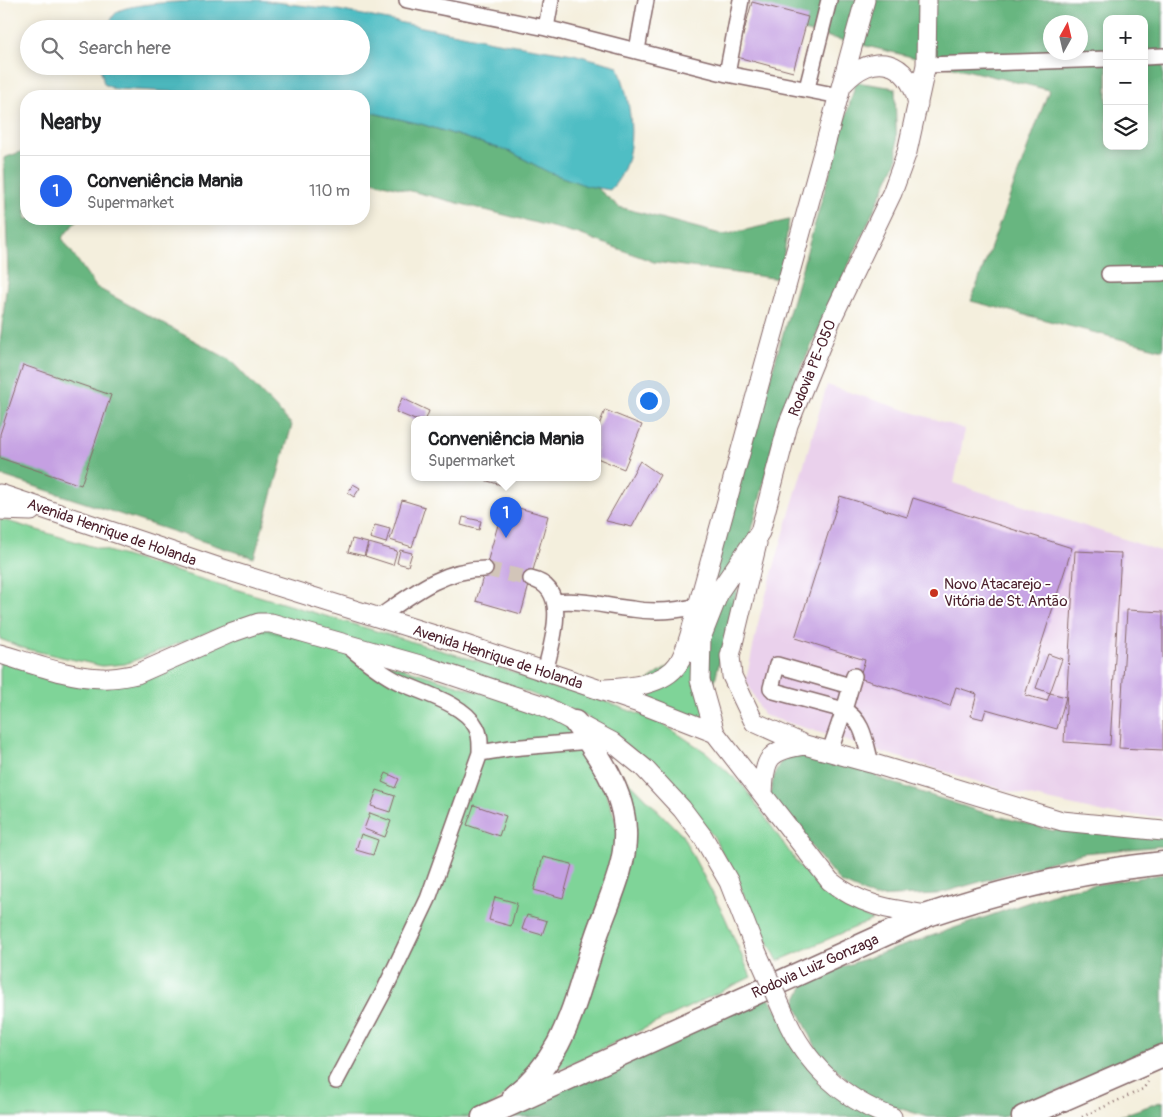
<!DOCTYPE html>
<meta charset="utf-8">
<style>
body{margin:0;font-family:Pangolin,sans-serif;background:#f2f2f2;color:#202124}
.controls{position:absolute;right:15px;top:15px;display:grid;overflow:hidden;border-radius:10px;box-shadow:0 2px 12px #0003}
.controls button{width:45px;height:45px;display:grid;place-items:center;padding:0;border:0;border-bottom:1px solid #e0e0e0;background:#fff;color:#202124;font:25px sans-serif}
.compass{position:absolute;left:1043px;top:15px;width:45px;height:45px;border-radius:50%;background:#fff;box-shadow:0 2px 12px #0003;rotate:8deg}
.you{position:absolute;left:648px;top:400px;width:18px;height:18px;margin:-12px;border:4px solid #fff;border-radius:50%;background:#1a73e8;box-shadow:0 0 0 8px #1a73e833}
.badge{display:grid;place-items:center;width:32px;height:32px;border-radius:50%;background:#2563eb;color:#fff;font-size:16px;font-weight:700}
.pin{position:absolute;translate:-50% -41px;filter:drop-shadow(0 1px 2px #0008)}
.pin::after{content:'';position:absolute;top:26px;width:18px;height:15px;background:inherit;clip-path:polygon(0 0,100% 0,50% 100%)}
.popup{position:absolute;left:411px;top:416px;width:190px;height:65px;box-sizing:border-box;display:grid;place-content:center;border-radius:10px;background:#fff;filter:drop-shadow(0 1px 4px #0005);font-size:16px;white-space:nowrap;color:#757577}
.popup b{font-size:19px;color:#202124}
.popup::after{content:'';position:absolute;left:50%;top:100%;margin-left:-10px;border:10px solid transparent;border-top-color:#fff}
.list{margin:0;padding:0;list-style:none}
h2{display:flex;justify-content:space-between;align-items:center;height:65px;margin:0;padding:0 20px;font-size:21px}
h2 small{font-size:16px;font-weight:400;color:#757577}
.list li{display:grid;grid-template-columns:32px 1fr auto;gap:15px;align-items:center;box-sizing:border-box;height:70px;padding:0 20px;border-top:1px solid #e0e0e0}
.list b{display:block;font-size:19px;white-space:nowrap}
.list p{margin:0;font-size:16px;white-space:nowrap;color:#757577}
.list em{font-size:16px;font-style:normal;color:#757577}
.icon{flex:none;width:28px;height:28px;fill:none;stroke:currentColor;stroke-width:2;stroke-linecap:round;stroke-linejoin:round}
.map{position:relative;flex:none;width:1163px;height:1117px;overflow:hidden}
.search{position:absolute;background:#fff;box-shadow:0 2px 12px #0003;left:20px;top:20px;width:350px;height:55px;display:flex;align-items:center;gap:12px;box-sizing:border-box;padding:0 18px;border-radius:28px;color:#757577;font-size:19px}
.panel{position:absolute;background:#fff;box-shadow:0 2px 12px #0003;left:20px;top:90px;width:350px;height:135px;border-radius:20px}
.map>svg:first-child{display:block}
</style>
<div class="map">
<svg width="1163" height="1117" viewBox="0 0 1163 1117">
<rect width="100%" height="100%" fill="#fff"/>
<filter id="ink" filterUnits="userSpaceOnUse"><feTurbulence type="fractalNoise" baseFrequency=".02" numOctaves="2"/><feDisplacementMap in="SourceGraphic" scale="10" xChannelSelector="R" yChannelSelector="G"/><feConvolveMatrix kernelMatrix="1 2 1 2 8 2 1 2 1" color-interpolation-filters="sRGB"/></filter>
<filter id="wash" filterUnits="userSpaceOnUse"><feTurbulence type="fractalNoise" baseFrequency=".0096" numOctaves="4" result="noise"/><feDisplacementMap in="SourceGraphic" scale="20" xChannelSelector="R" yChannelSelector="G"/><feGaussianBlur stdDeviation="1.12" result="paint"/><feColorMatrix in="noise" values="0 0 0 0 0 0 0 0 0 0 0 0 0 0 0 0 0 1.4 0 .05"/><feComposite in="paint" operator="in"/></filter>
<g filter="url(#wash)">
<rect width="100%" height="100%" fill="#f4efdd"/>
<path fill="#ead1ec" d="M827,385l138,44 -11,54 209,69v265l-58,-4 -97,-22 -245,-76 -17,-35 14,-65z"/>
<path fill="#7fd498" stroke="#647a62" d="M0,519l574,171 86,32 47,31 37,34 56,80 37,37 35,16 -94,41 -64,-124 -62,-73 -66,-48 -64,-26 -290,-67 -107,41 -23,2 -76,-17 -26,-10z
M259,623l316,99 14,19 36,107 -82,218 -67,51h-476v-463l102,24z
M691,651l20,73 -83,-30z
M611,763l71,72 42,80 27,62 -205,99 79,-207z"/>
<path fill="#67b680" stroke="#586a56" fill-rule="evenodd" d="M754,0h409v350l-192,-49 78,-211 -299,-72zM1107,19h37v127h-37zM1050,22h30v30h-30z
M856,82l39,6 2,72 -95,206 -29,79 -66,267 -16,-61z
M364,111l57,13 90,28 24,13 62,23 22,19 105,28 65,-15 -9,59 -126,-17 -75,-28 -215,-55z
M26,150v69h52l-16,19 34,49 134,73 62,65 -38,133 -254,-83v-132l8,-70 -4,-115z
M803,752l64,14 11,12 97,32 79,21 8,-5 101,11v9l-80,7 -146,41 -64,3 -33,-15 -70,-86c5,-25 5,-39 33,-44z
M1163,874v169l-161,74h-74l-57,-17 -52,-46 -24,-51 12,-24 260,-90z
M763,990l50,71 79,56h-394z
M1163,1101v16h-46z"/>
<path fill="#4fbec4" stroke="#4c6e78" d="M259,0l79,10 159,32 76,12 45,12c14,38 23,93 -8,124l-23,-4 -39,-14 -37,-20 -90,-28 -57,-13v-15h-102l-148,-7 -10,-5 -4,-18h261v-37h-254c2,-6 5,-13 10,-17 15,-12 118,-12 142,-12z"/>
<g id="blocks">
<path fill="#c5a0e2" d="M752,2l56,15 -15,55 -56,-15z
M23,365l88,30 -30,90 -81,-27v-24z
M402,398l27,13 -3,8 -11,1 -19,-8z
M605,410l37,15 -18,44 -27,-11v-28z
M640,461l20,14 -28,52 -26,-6z
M485,477h23l-3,9 -21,-6z
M353,484l7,4 -6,9 -6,-4z
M840,496l67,21 6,-19 159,50 -47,147 22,6 3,-8 16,4 -9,32 -71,-20 -3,10 -12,-3 6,-22 -21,-7 -6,19 -91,-28 6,-18 -70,-22z
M402,500l23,7 -13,40 -22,-7z
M504,504l44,12 -27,98 -45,-13z
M463,517l18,4 -2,9 -18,-5z
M375,525l15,4 -4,14 -16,-5z
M352,539l16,4 -4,13 -16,-4z
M369,543l28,8 -4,14 -28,-9z
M400,550l12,3 -4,13 -11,-3z
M1075,551l46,2 -11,192 -46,-3z
M1127,610l36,2v138l-44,-2z
M1048,654l14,5 -12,34 -14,-5z
M386,773l13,6 -4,9 -13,-6z
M377,790l18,6 -5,16 -19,-6z
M474,805l32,11 -7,20 -32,-11z
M370,813l21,8 -6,16 -21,-8z
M361,834l17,6 -5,15 -17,-5z
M543,857l29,7 -9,34 -29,-8z
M495,897l22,6 -6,23 -22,-6z
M527,915l20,6 -5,14 -20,-6z"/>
</g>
</g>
<g filter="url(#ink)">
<use href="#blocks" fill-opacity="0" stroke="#866869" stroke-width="1"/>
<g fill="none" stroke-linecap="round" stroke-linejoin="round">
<path stroke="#d2c5b9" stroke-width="15" stroke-dasharray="15 8" stroke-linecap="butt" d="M485,569l46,10"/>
<defs>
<path id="minor" d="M407,0l139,28 181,46 112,22
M546,28l5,-28
M637,50l9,-50
M1144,57l19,-1
M926,65l181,-6
M727,74l14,-74
M807,88l22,-88
M1109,274l54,-1
M531,579c41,9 20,66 14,93
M555,602c27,-3 50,4 77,7 23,4 44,2 66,-3
M378,618c33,-23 65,-49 107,-49
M854,676l-10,34c20,11 21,32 27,53
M830,751l14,-41 -70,-19 -3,-3 6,-23 73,21
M480,753l31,-5 78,-7
M336,1081l48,-90 44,-92 52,-146c0,-9 1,-18 -4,-26 -12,-24 -57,-35 -79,-46 -18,-9 -33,-22 -48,-34"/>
<path id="major" d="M843,84c30,-34 66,-24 75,20
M0,494l220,74 240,75 176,59 79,31 115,148c29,24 61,29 98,34
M0,510l31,1
M757,543l-27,113 2,20 22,46 51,23 66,18 191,58 101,10
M0,654c31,9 70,24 102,24 12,1 24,-2 35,-4l93,-41 29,-10h12l156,44 117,39 68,36 32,26 38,41 21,28 26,45 25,64
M605,689c23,-1 59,-4 73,-25 6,-9 9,-19 12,-29l175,-635
M715,733l-15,-53 1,-42 19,-48 40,-58 28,-107 43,-105 61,-127 15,-41 19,-87 1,-65
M763,795c1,-37 5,-45 42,-50
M785,1016c20,47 58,84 107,101"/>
<path id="highway" d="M514,1096c17,-13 33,-32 44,-52 17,-33 26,-72 38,-107 11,-33 31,-71 29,-106 -1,-40 -27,-77 -50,-109
M483,1117l445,-202c74,-25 158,-44 235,-52
M1023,1117l140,-61"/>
</defs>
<use href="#minor" stroke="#866869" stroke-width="18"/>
<use href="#major" stroke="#866869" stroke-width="21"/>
<use href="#highway" stroke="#866869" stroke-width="25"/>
<path stroke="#866869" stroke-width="2.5" stroke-dasharray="1 4" stroke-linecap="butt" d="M1082,1117l61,-28 5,-7"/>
<use href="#minor" stroke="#fff" stroke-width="15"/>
<use href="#major" stroke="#fff" stroke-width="19"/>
<use href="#highway" stroke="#fff" stroke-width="22"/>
<defs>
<path id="major-bridge" d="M754,946l31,70"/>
</defs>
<use href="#major-bridge" stroke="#866869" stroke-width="21" stroke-linecap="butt"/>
<use href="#major-bridge" stroke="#fff" stroke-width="19"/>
</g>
</g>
<circle fill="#c8321e" stroke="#fff" stroke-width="2" cx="934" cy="593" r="5"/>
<g text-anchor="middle" stroke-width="4" stroke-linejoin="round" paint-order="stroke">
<g font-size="15" fill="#4a1f2b" stroke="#fff">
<text transform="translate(812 368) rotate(-68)" y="5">Rodovia PE-050</text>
<text transform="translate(112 532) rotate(19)" y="5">Avenida Henrique de Holanda</text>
<text transform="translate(498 657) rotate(18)" y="5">Avenida Henrique de Holanda</text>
<text transform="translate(815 966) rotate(-24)" y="5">Rodovia Luiz Gonzaga</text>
</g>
<g font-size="15" fill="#4a1f2b" stroke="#fff" text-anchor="start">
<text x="944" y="589">Novo Atacarejo -<tspan x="944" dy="17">Vitória de St. Antão</tspan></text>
</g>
</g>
</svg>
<div class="controls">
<button>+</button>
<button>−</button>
<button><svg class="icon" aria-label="layers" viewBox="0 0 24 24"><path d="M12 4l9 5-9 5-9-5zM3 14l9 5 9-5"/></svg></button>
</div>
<svg class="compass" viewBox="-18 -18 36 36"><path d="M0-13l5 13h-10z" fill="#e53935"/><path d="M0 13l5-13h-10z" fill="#757577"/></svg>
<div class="you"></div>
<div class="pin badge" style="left:506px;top:538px">1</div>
<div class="popup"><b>Conveniência Mania</b>Supermarket</div>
<div class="search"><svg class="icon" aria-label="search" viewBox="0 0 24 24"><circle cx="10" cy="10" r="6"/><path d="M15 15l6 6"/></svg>Search here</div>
<section class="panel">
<h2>Nearby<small></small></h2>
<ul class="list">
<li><span class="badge">1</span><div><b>Conveniência Mania</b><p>Supermarket</p></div><em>110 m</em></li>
</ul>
</section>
</div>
